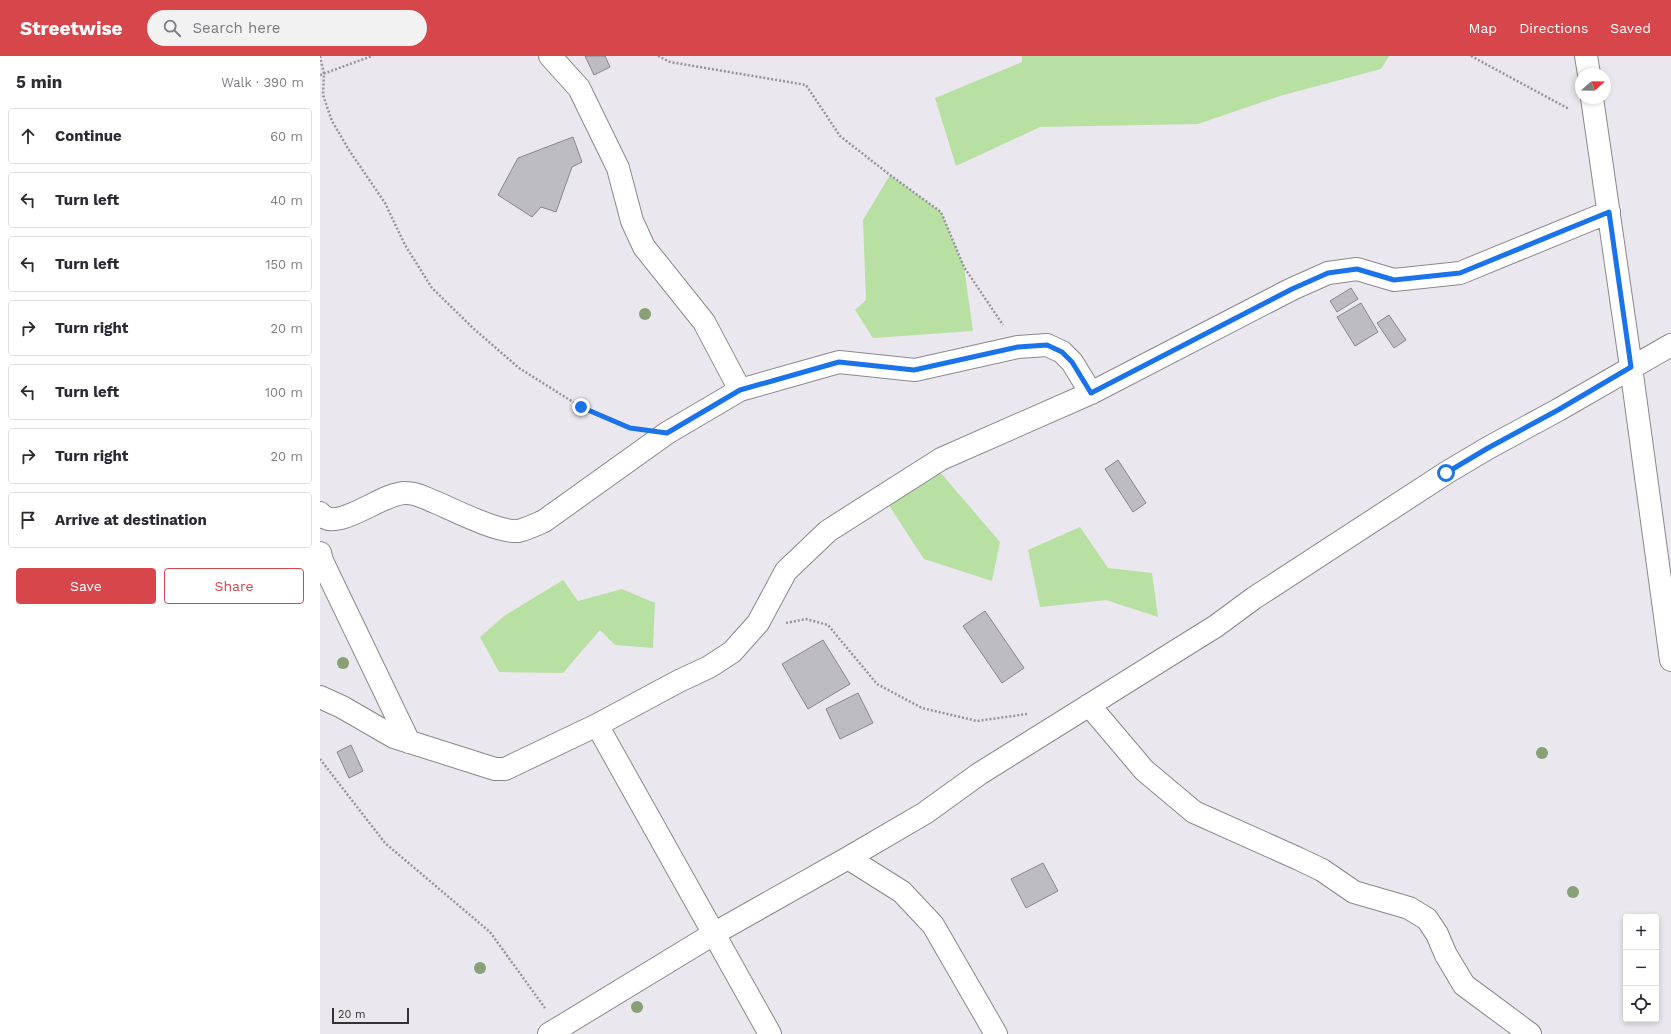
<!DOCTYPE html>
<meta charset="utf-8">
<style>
body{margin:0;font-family:"Work Sans",sans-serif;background:#f2f2f3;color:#2b2b33}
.controls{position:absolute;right:12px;bottom:12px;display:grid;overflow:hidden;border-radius:4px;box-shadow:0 2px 6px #0003}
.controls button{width:36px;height:36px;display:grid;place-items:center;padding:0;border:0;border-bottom:1px solid #e1e1e2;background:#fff;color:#2b2b33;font:20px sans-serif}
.compass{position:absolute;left:1255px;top:12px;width:36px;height:36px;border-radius:50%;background:#fff;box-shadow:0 2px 6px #0003;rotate:70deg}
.scale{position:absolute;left:12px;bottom:10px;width:77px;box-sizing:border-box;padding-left:4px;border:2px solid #333235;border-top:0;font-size:11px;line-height:14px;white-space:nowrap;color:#333235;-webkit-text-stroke:3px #eae7ef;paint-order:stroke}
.stop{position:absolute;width:12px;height:12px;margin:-9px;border:3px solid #1a73e8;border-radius:50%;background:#fff}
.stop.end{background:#1a73e8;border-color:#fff;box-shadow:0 1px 4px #0008}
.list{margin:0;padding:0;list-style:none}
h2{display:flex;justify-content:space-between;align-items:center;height:52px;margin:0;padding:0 16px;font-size:17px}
h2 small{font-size:13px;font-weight:400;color:#7c7c81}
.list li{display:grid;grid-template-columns:26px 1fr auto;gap:12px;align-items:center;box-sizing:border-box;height:56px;margin:0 8px 8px;padding:0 8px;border:1px solid #e1e1e2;border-radius:4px}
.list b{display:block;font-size:15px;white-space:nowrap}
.list em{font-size:13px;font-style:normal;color:#7c7c81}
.actions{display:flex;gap:8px;padding:12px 16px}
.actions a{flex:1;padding:9px 0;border:1px solid #d6464b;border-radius:4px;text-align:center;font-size:14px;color:#d6464b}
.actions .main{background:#d6464b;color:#fff}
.icon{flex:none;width:22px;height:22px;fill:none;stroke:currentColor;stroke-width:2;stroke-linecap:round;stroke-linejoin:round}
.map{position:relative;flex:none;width:1351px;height:978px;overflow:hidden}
header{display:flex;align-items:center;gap:24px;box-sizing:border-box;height:56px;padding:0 20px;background:#d6464b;color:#fff}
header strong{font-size:19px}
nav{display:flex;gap:22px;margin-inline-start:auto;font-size:14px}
.search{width:280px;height:36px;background:#f2f2f3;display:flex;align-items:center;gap:10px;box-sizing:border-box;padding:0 14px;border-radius:22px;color:#7c7c81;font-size:15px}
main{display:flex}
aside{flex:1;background:#fff}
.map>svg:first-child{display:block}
</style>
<header>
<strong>Streetwise</strong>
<div class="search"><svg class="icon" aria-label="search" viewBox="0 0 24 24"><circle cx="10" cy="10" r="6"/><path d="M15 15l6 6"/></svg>Search here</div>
<nav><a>Map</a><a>Directions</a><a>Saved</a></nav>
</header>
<main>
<aside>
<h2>5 min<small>Walk · 390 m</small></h2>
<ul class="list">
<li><svg class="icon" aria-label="ahead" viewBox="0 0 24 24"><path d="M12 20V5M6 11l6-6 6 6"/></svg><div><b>Continue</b></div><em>60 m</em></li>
<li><svg class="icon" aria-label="left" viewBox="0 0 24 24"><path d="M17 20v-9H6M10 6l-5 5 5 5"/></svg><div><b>Turn left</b></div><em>40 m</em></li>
<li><svg class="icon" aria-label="left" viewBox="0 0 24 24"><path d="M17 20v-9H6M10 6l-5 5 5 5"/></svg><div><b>Turn left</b></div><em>150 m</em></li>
<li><svg class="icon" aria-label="right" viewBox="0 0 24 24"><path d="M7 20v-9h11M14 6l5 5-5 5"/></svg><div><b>Turn right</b></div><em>20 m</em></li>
<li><svg class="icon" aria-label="left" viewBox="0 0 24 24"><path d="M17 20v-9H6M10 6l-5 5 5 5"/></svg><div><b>Turn left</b></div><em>100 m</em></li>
<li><svg class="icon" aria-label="right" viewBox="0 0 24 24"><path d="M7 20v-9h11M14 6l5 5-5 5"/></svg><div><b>Turn right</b></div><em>20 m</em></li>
<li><svg class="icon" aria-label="arrive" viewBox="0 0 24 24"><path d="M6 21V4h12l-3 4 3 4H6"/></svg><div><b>Arrive at destination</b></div></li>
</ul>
<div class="actions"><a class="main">Save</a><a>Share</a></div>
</aside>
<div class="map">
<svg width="1351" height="978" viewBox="0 0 1351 978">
<rect width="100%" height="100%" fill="#eae7ef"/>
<path fill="#b8e0a3" d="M702,0h367l-8,13 -101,27 -82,28 -158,3 -84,39 -21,-68 87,-36z
M570,119l51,37 23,55 9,64 -100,7 -18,-28 11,-10 -3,-80z
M620,416l60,70 -8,39 -68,-22 -34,-52 10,-28z
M760,471l28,41 44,5 6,44 -52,-17 -66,7 -12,-57z
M243,524l15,21 44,-12 33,14 -2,45 -38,-3 -15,-15 -37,43 -64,-1 -19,-35 24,-21z"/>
<path fill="#bebcc3" stroke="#89878d" d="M265,0h20l5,11 -16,8z
M253,81l9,25 -10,5 -16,45 -15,-5 -9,10 -34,-22 20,-37z
M1031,232l7,11 -21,13 -7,-11z
M1041,247l17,29 -23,14 -18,-29z
M1069,259l17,25 -12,8 -17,-25z
M798,404l28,43 -13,9 -28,-43z
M665,555l39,57 -22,15 -39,-57z
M503,584l27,44 -42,25 -26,-45z
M538,637l15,30 -33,16 -14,-30z
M31,689l12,26 -14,7 -12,-26z
M723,807l15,28 -32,17 -15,-29z"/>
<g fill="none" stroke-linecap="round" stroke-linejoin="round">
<defs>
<path id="minor" d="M230,0l29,32 39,80 14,53 12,26 60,75 36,68
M1266,0l3,18
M1272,42l39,269 40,293
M0,457c15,22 62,-21 86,-20 12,0 18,5 29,9 19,8 63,31 83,29 9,-2 17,-6 26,-10l123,-88 73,-43 99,-28 76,8 103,-23 29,-2 15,7 10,10 19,31
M0,497l2,8 87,181
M0,641l22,10 52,30 101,32h10l92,-44 82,-44 30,-14 23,-15 26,-29 28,-52 42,-40 113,-72 150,-66 201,-104 36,-16 29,-4 37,11 66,-7 149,-61
M769,649l55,65 50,42 105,47 23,11 32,22 55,16 18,11 10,15 9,21 18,30 66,49
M277,669l173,309
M528,802l54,34 31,33 63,109
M229,978l166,-101 133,-75 77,-45 54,-39 237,-148 38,-28 192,-125 42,-25 70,-38 113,-65"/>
</defs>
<use href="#minor" stroke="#8a888f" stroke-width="24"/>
<path stroke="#97959b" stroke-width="2.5" stroke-dasharray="2 2" stroke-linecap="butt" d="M0,0l4,18 -1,21 9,26 17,29 36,53 20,42 27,43 42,41 45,39 62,39 50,21
M338,0l12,6 136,23 34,51 50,39 51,37 23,55 39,58
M1151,0l98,53
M0,19l52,-19
M466,567l20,-4 22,6 49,59 45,24 55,13 50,-7
M0,703l65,84 105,89 55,76"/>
<use href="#minor" stroke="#fff" stroke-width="22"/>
</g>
<g fill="#87a075">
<circle cx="325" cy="258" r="6"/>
<circle cx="23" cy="607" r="6"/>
<circle cx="1222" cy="697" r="6"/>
<circle cx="1253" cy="836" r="6"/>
<circle cx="160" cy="912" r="6"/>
<circle cx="317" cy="951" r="6"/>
</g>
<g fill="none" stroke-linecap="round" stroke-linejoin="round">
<path stroke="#1a73e8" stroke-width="5" d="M261,351l49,21 37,5 73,-43 99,-28 75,8 104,-23 29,-2 15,7 10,10 19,31 201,-104 36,-16 29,-4 37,11 66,-7 149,-61 22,155 -73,43 -70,38 -42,25"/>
</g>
</svg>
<div class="controls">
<button>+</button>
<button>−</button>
<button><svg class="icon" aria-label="locate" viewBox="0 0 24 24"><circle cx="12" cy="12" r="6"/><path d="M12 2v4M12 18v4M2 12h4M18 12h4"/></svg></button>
</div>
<svg class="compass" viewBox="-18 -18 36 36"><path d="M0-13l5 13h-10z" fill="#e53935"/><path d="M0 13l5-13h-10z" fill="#7c7c81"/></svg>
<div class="scale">20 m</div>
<div class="stop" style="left:1126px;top:417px"></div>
<div class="stop end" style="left:261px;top:351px"></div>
</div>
</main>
